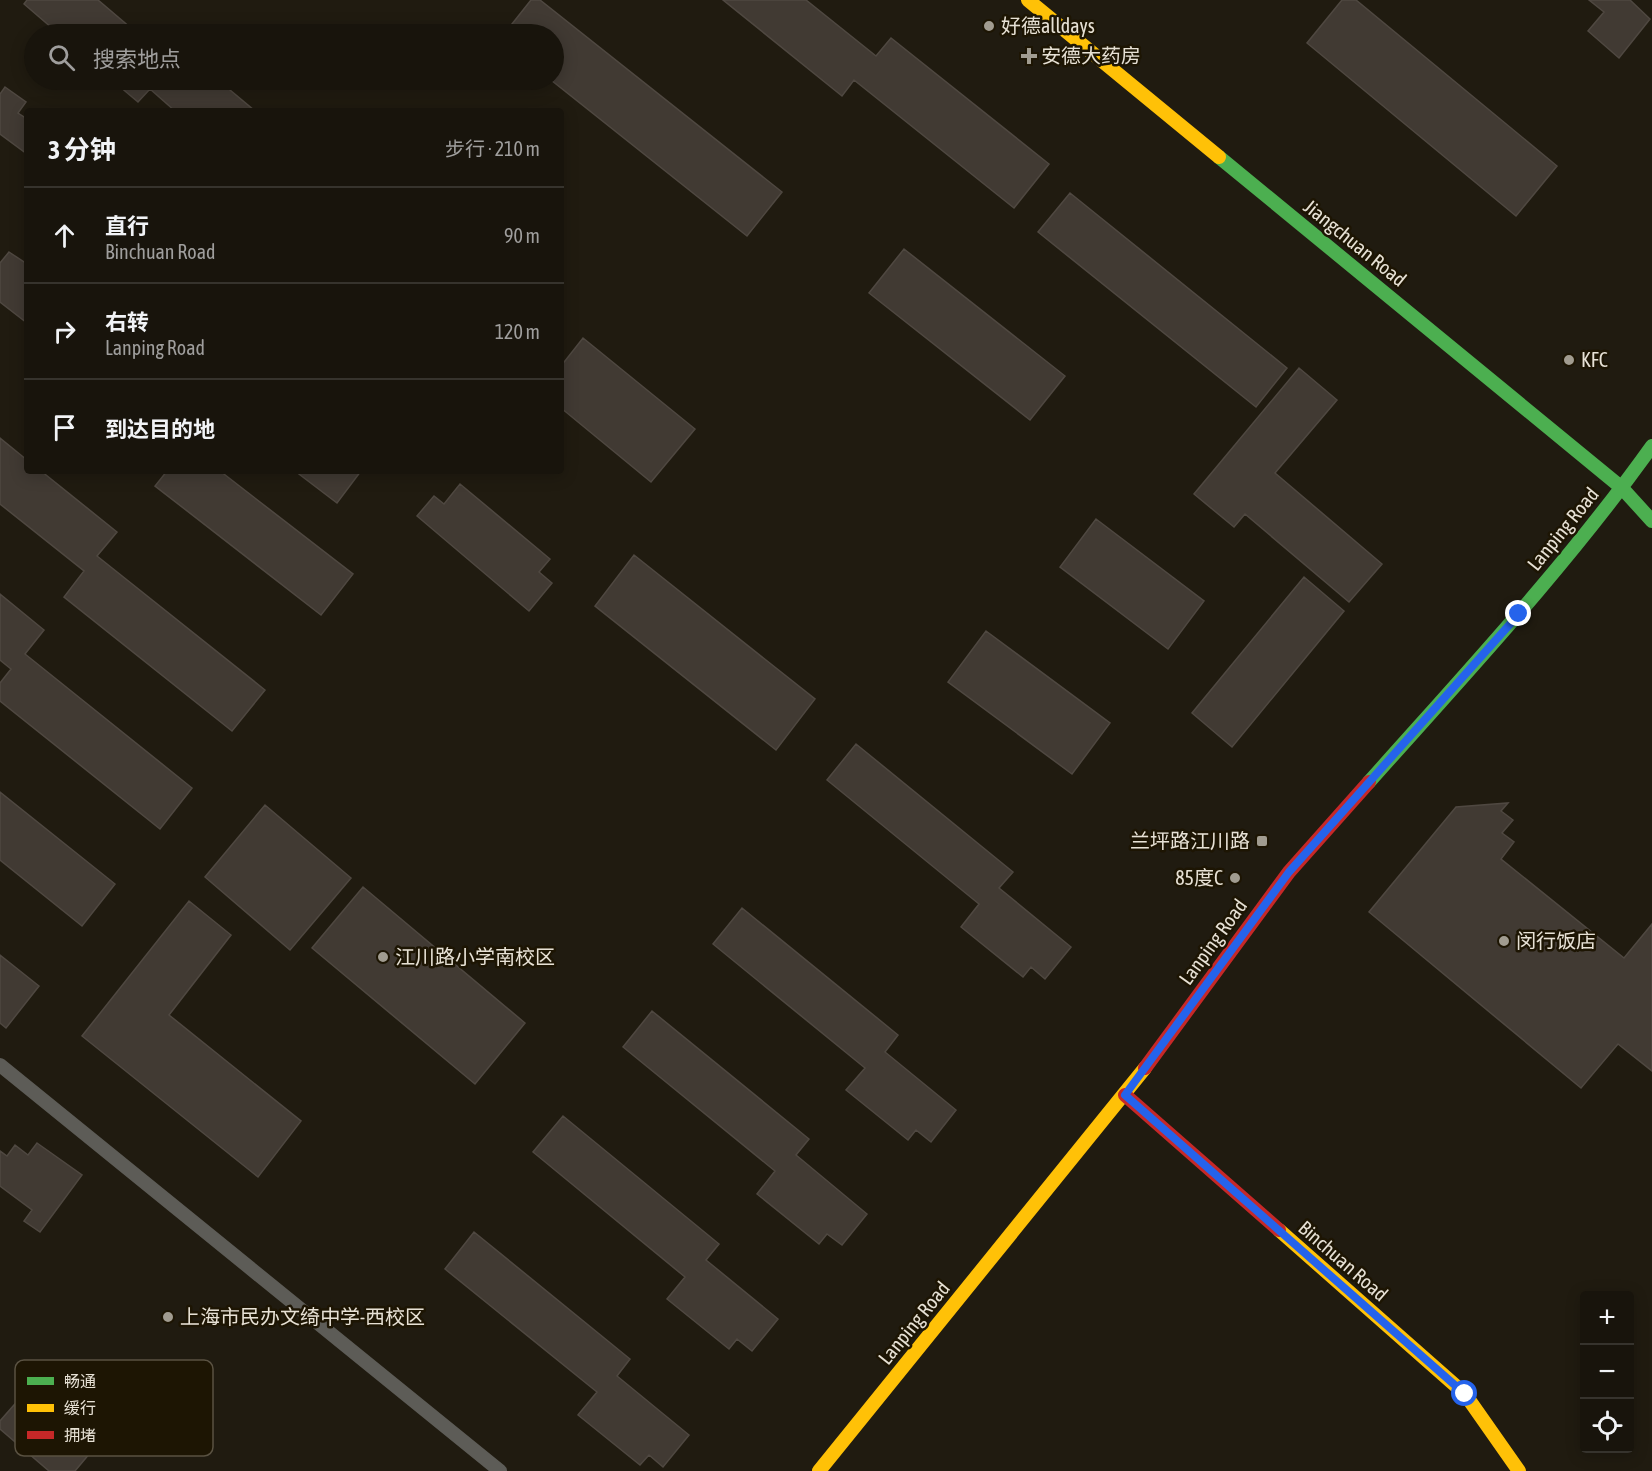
<!DOCTYPE html>
<html lang="zh">
<meta charset="utf-8">
<style>
body{margin:0;font-family:"Asap Condensed","Noto Sans SC",sans-serif;background:#211d15;color:#f1f3f6}
.controls{position:absolute;right:18px;bottom:18px;display:grid;overflow:hidden;border-radius:6px;box-shadow:0 3px 15px #0003}
.controls button{width:54px;height:54px;display:grid;place-items:center;padding:0;border:0;border-bottom:2px solid #36332d;background:#18140c;color:#f1f3f6;font:30px sans-serif}
.stop{position:absolute;width:18px;height:18px;margin:-14px;border:4px solid #2563eb;border-radius:50%;background:#fff}
.stop.end{background:#2563eb;border-color:#fff;box-shadow:0 2px 6px #0008}
.list{margin:0;padding:0;list-style:none}
h2{display:flex;justify-content:space-between;align-items:center;height:78px;margin:0;padding:0 24px;font-size:26px}
h2 small{font-size:20px;font-weight:400;color:#9f9e9d}
.list li{display:grid;grid-template-columns:39px 1fr auto;gap:18px;align-items:center;box-sizing:border-box;height:96px;padding:0 24px;border-top:2px solid #36332d}
.list b{display:block;font-size:22px;white-space:nowrap}
.list p{margin:0;font-size:20px;white-space:nowrap;color:#9f9e9d}
.list em{font-size:20px;font-style:normal;color:#9f9e9d}
.icon{flex:none;width:33px;height:33px;fill:none;stroke:currentColor;stroke-width:2;stroke-linecap:round;stroke-linejoin:round}
.map{position:relative;flex:none;width:1652px;height:1471px;overflow:hidden}
.search{position:absolute;background:#18140c;box-shadow:0 3px 15px #0003;left:24px;top:24px;width:540px;height:66px;display:flex;align-items:center;gap:15px;box-sizing:border-box;padding:0 21px;border-radius:33px;color:#9f9e9d;font-size:22px}
.panel{position:absolute;background:#18140c;box-shadow:0 3px 15px #0003;left:24px;top:108px;width:540px;height:366px;border-radius:6px}
.map>svg:first-child{display:block}
</style>
<div class="map">
<svg width="1652" height="1471" viewBox="0 0 1652 1471">
<rect width="100%" height="100%" fill="#201b10"/>
<path fill="#413a33" stroke="#4f4841" stroke-width="1.5" d="M27,0h71l40,34h-79l-35,-30z
M531,0h9l242,192 -35,44 -196,-156h3v-46h-50z
M723,0h83l70,56 15,-18 158,126 -35,44 -160,-128 -12,16z
M1342,0h14l201,166 -41,50 -209,-173z
M1589,0h41l20,19 -31,39 -31,-27 16,-19z
M112,80h106l37,31h-80l-25,-22 -12,13z
M5,87l21,15 -8,11 9,6v35l-27,-20v-40z
M1070,193l217,175 -31,39 -218,-175z
M904,249l161,127 -35,44 -161,-127z
M9,252l18,12v59l-27,-21v-39z
M583,338l112,91 -44,53 -90,-74v-42z
M1299,368l38,32 -62,73 107,91 -33,38 -104,-88 -11,13 -40,-33z
M0,438l27,22v11h14l76,61 -20,24 168,134 -33,41 -168,-134 20,-26 -84,-67z
M167,471h53l133,103 -32,41 -166,-129z
M295,471h66l-24,32z
M460,484l90,75 -11,13 13,11 -23,28 -112,-95 17,-20 10,8z
M1096,519l108,82 -36,48 -108,-82z
M634,555l181,144 -39,51 -181,-144z
M1304,577l40,34 -112,136 -40,-34z
M0,594l44,36 -19,24 167,134 -32,41 -160,-128v-18l11,-14 -11,-9z
M986,631l124,92 -38,51 -124,-92z
M856,744l157,128 -14,16 72,59 -26,32 -14,-12 -8,10 -62,-50 18,-23 -152,-124z
M0,792l115,92 -33,42 -82,-66z
M1508,803l-7,8 12,9 -11,13 12,9 -13,17 123,99 28,-34v147l-34,-27 -37,44 -212,-176 87,-105z
M265,805l86,73 -61,72 -85,-73z
M363,887l162,136 -50,61 -163,-136z
M189,901l42,34 -62,80 132,106 -43,56 -176,-141z
M742,908l156,127 -13,17 71,58 -25,32 -15,-12 -8,10 -62,-50 19,-22 -152,-124z
M0,955l39,31 -33,42 -6,-5z
M652,1011l157,128 -13,16 71,59 -25,31 -15,-11 -8,10 -62,-50 18,-23 -152,-124z
M563,1116l156,128 -13,16 72,59 -26,32 -15,-12 -8,10 -62,-50 18,-22 -152,-125z
M37,1143l45,32 -42,57 -16,-11 8,-11 -32,-24v-35l7,5 8,-11 13,10z
M474,1232l156,127 -13,17 72,59 -26,32 -14,-12 -9,10 -62,-50 19,-23 -152,-123z
M28,1389l67,58 -20,24h-26l-49,-42v-8z"/>
<g fill="none" stroke-linecap="round" stroke-linejoin="round">
<path stroke="#5d5c57" stroke-width="14" d="M0,1065l500,406"/>
<path stroke="#4caf50" stroke-width="14" d="M1219,157l403,331 30,33
M1369,782c97,-109 198,-217 283,-336"/>
<path stroke="#ffc107" stroke-width="14" d="M1028,0l191,157
M1279,1230l186,164 54,77
M819,1471l326,-403"/>
<path stroke="#c62828" stroke-width="14" d="M1145,1068l144,-196 80,-90
M1125,1095l154,135"/>
</g>
<g fill="none" stroke-linecap="round" stroke-linejoin="round">
<path stroke="#2563eb" stroke-width="8" d="M1465,1394l-340,-299 164,-223 230,-258"/>
</g>
<g fill="#a19c90" stroke="#1d1503" stroke-width="2">
<circle cx="989" cy="26" r="6"/>
<path d="M1026 47h6v6h6v6h-6v6h-6v-6h-6v-6h6z"/>
<circle cx="1569" cy="360" r="6"/>
<rect x="1256" y="835" width="12" height="12" rx="3"/>
<circle cx="1235" cy="878" r="6"/>
<circle cx="1504" cy="941" r="6"/>
<circle cx="383" cy="957" r="6"/>
<circle cx="168" cy="1317" r="6"/>
</g>
<g text-anchor="middle" stroke-width="5" stroke-linejoin="round" paint-order="stroke">
<g font-size="20" fill="#e7e1d5" stroke="#1d1503" text-anchor="start">
<text x="1001" y="33">好德alldays</text>
<text x="1041" y="63">安德大药房</text>
<text x="1581" y="367">KFC</text>
<text x="1250" y="848" text-anchor="end">兰坪路江川路</text>
<text x="1223" y="885" text-anchor="end">85度C</text>
<text x="1516" y="948">闵行饭店</text>
<text x="395" y="964">江川路小学南校区</text>
<text x="180" y="1324">上海市民办文绮中学-西校区</text>
</g>
<g font-size="20" fill="#e7e1d5" stroke="#1d1503">
<text transform="translate(1355 243) rotate(39)" y="7">Jiangchuan Road</text>
<text transform="translate(1563 529) rotate(-51)" y="7">Lanping Road</text>
<text transform="translate(1213 942) rotate(-54)" y="7">Lanping Road</text>
<text transform="translate(1343 1261) rotate(41)" y="7">Binchuan Road</text>
<text transform="translate(914 1323) rotate(-51)" y="7">Lanping Road</text>
</g>
</g>
<rect x="15" y="1360" width="198" height="96" rx="9" fill="#1d1503" stroke="#5a5242" stroke-width="1.5"/>
<rect x="27" y="1377" width="27" height="8" fill="#4caf50"/>
<rect x="27" y="1404" width="27" height="8" fill="#ffc107"/>
<rect x="27" y="1431" width="27" height="8" fill="#c62828"/>
<g font-size="16" fill="#e7e1d5">
<text x="64" y="1387">畅通</text>
<text x="64" y="1414">缓行</text>
<text x="64" y="1441">拥堵</text>
</g>
</svg>
<div class="controls">
<button>+</button>
<button>−</button>
<button><svg class="icon" aria-label="locate" viewBox="0 0 24 24"><circle cx="12" cy="12" r="6"/><path d="M12 2v4M12 18v4M2 12h4M18 12h4"/></svg></button>
</div>
<div class="stop" style="left:1465px;top:1394px"></div>
<div class="stop end" style="left:1519px;top:614px"></div>
<div class="search"><svg class="icon" aria-label="search" viewBox="0 0 24 24"><circle cx="10" cy="10" r="6"/><path d="M15 15l6 6"/></svg>搜索地点</div>
<section class="panel">
<h2>3 分钟<small>步行 · 210 m</small></h2>
<ul class="list">
<li><svg class="icon" aria-label="ahead" viewBox="0 0 24 24"><path d="M12 20V5M6 11l6-6 6 6"/></svg><div><b>直行</b><p>Binchuan Road</p></div><em>90 m</em></li>
<li><svg class="icon" aria-label="right" viewBox="0 0 24 24"><path d="M7 20v-9h11M14 6l5 5-5 5"/></svg><div><b>右转</b><p>Lanping Road</p></div><em>120 m</em></li>
<li><svg class="icon" aria-label="arrive" viewBox="0 0 24 24"><path d="M6 21V4h12l-3 4 3 4H6"/></svg><div><b>到达目的地</b></div></li>
</ul>
</section>
</div>
